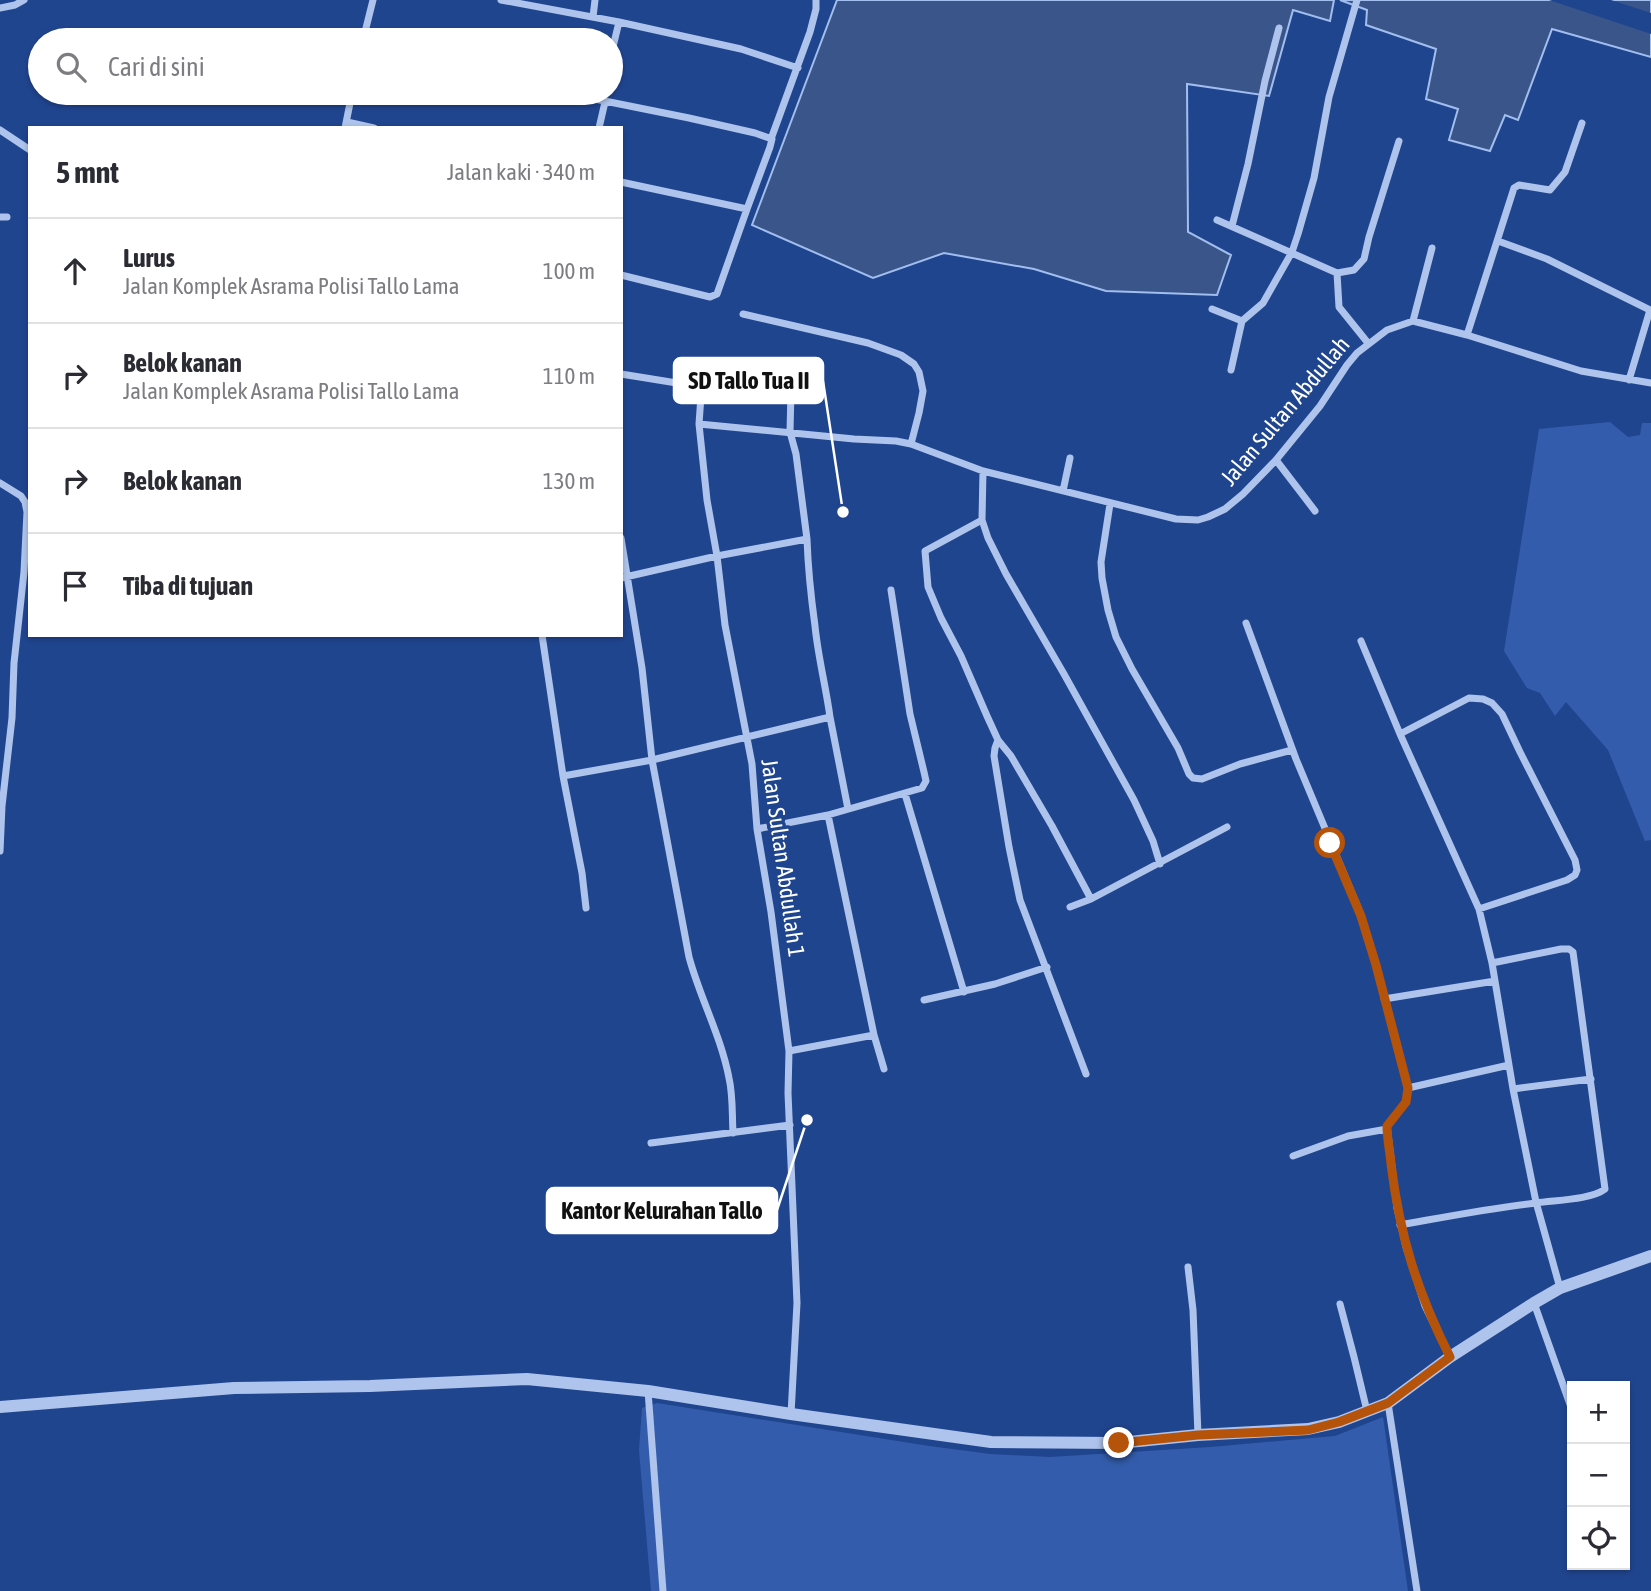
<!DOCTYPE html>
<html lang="id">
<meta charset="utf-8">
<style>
body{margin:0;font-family:"Asap Condensed",sans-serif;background:#f2f2f3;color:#2b2b33}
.controls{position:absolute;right:21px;bottom:21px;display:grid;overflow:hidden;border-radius:0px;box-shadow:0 2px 5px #0004}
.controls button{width:63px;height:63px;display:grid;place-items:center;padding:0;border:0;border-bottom:2px solid #e1e1e2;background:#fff;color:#2b2b33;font:35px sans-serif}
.stop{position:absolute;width:21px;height:21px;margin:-16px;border:5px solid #b45309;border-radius:50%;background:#fff}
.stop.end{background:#b45309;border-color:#fff;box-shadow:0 2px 7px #0008}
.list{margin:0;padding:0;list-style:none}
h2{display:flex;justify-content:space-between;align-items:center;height:91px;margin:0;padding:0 28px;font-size:30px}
h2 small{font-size:23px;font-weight:400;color:#7c7c81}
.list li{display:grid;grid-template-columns:46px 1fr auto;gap:21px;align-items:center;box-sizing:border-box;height:105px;padding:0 28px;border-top:2px solid #e1e1e2}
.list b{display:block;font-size:26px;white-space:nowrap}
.list p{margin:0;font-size:23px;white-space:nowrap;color:#7c7c81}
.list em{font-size:23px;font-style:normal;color:#7c7c81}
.icon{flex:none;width:38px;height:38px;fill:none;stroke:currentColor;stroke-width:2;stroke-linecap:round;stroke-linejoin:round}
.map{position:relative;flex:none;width:1651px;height:1591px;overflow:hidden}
.search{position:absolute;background:#fff;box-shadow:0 2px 5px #0004;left:28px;top:28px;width:595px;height:77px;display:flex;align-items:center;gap:18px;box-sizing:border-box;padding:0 24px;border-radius:38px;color:#7c7c81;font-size:26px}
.panel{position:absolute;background:#fff;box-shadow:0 2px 5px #0004;left:28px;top:126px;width:595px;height:511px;border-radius:0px}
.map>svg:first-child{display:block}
</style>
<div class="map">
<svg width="1651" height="1591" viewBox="0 0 1651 1591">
<rect width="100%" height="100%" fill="#20458f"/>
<path fill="#335dac" d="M1610,422l18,15 12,-2 2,-12h9v417l-6,1 -37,-91 -42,-48 -11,14 -15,-23 -13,-5 -23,-37 35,-222z
M657,1403l272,43 61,8 60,3 161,-10 124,-11 48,-19 25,174h-757l-12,-141 3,-42z"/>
<path fill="#3a558a" stroke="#a2beee" stroke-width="2" d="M837,0h497l-4,21 -37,-11 -24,86 -82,-12 1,148 43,23 -14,40 -111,-4 -72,-22 -90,-16 -71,25 -121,-53z
M1340,0h311v57l-99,-28 -34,91 -13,-5 -15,36 -41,-11 9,-31 -32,-10 10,-50 -70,-24 1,-15z"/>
<path fill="#20458f" d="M1549,0h62l40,13v21z"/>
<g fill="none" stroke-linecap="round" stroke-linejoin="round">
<path stroke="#afc4ec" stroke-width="7" d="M501,0l118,22 -8,33
M0,8l15,-3 9,-5
M593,17l2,-17
M619,22l122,27 57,19
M363,40l10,-40
M565,93l124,25 66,15 17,6 -2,8 -23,62 -30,85 -7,3 -89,-22
M347,122l27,6
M345,128l7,-35
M599,128l6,-26
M0,130l30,20
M771,139l39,-107 6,-23v-9
M621,182l126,27
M0,217h7
M1217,220l120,53 2,34 29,36
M1232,226l16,-62 17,-83 14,-53
M1498,241l49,18 103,51 -21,70
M1337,273l17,-3 10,-11 5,-22 30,-96
M1212,309l30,12
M743,314l125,29 33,12 13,9 5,8 4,19 -4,22 -8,31
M1413,321l19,-73
M1467,335l47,-147 5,-3 31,5 15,-18 17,-49
M1231,370l11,-49 21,-18 29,-51 6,-18 16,-56 15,-81 28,-97
M621,374l62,10 15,7 3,5 -2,28 8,76 10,56 8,69 27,139 5,65 14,83 18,139 -1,42 9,210 -6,111
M699,424l155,15 42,2 15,3 72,27 193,48 22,1 10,-3 17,-8 18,-15 33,-34 44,-54 27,-41 10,-12 30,-23 26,-9 54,14 114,36 70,12
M1276,460l39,51
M983,471l-1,49 6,18 18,36 58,100 70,126 19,41 7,23
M0,483l21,13 4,6 2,10 -3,60 -10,91 -2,55 -10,88 -2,45
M1063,491l7,-33
M1110,504l-9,58 1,16 6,32 8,27 16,32 46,79 11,26 4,4 9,1 38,-15 52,-14
M982,520l-57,31 3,36 13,31 20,38 26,60 11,24 13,16 41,70 39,73
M621,538l21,130 10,92 178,-43c-4,-30 -12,-60 -15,-91 -4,-29 -7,-58 -8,-87
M621,578l96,-22 90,-17 -11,-85 -6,-22 1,-42
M1246,623l50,136 61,146 19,60 32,123 -2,14 -19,24 10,82 9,39 19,59 25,51
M542,635l21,141 89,-16 37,197c11,41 32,79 40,121 4,17 3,36 4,55
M1361,641l39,93 79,175 13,54 21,126 23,113 24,86
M830,717l18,92
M1400,734l69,-36 14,1 9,4 10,11 18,38 55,108 2,10 -2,5 -8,5 -88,29
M998,740l-3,8 -1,8 15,91 11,53 66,174
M563,776l19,97 4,35
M905,794l59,198
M828,815l46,220 10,34
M757,829l71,-14 94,-27 4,-7 -2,-9 -14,-58 -19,-124
M1070,907l21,-8 136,-72
M1384,999l111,-18
M924,1000l71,-16 52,-17
M789,1051l85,-16
M1408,1088l101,-23
M1513,1089l78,-10
M651,1143l139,-18
M1293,1156l55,-20 39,-7
M1400,1225c45,-8 90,-17 136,-22 18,-3 55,-3 69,-14l-32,-237 -4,-3h-8l-69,14
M1188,1267l5,43 5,125
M1534,1303l38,107
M1340,1304l14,53 13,54
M648,1391l15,200
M1388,1403l29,188"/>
<path stroke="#afc4ec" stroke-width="12" d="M0,1407l234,-19 136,-2 157,-7 121,12 143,23 200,28 128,1 79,-8 110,-6 31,-7 49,-19 62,-46 84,-54 26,-15 91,-32"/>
</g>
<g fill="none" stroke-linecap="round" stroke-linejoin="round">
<path stroke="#b45309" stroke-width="9" d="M1119,1443l79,-8 110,-5 31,-8 49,-19 62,-46c-33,-66 -50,-120 -59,-193 -1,-13 -4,-25 -4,-38l19,-24 2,-14 -32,-123 -15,-49 -31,-73"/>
</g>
<g text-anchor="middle" stroke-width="7" stroke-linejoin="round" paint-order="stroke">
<g font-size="23" fill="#fff" stroke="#20458f">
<text transform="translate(1285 411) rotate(-50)" y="8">Jalan Sultan Abdullah</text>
<text transform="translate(783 858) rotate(82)" y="8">Jalan Sultan Abdullah 1</text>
</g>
</g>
<path fill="none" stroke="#fff" stroke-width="2.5" d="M843 512L823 381M807 1120L777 1210"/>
<g fill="#fff" stroke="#20458f" stroke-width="2.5">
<circle cx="843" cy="512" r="7"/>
<circle cx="807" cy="1120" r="7"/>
</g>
<g fill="#fff" stroke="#fff" stroke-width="2.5">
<rect x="674" y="358" width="149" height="45" rx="7"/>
<rect x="547" y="1188" width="230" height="45" rx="7"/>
</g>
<g font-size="24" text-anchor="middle" font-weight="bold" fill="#111">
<text x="749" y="389">SD Tallo Tua II</text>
<text x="662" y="1219">Kantor Kelurahan Tallo</text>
</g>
</svg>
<div class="controls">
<button>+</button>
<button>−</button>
<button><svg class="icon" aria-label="locate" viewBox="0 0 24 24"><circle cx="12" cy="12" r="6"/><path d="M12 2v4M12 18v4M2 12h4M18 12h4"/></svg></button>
</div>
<div class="stop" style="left:1330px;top:843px"></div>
<div class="stop end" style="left:1119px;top:1443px"></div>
<div class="search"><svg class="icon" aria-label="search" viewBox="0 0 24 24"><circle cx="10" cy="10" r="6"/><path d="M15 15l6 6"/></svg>Cari di sini</div>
<section class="panel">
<h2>5 mnt<small>Jalan kaki · 340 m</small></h2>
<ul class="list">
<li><svg class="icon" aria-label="ahead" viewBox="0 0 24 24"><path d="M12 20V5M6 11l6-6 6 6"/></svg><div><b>Lurus</b><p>Jalan Komplek Asrama Polisi Tallo Lama</p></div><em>100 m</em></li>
<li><svg class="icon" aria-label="right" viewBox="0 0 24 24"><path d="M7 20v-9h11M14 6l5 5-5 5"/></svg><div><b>Belok kanan</b><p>Jalan Komplek Asrama Polisi Tallo Lama</p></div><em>110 m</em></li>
<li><svg class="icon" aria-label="right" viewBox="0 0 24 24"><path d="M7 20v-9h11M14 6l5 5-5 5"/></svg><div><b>Belok kanan</b></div><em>130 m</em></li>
<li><svg class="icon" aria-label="arrive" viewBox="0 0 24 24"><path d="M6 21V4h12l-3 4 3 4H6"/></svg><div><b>Tiba di tujuan</b></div></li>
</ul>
</section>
</div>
